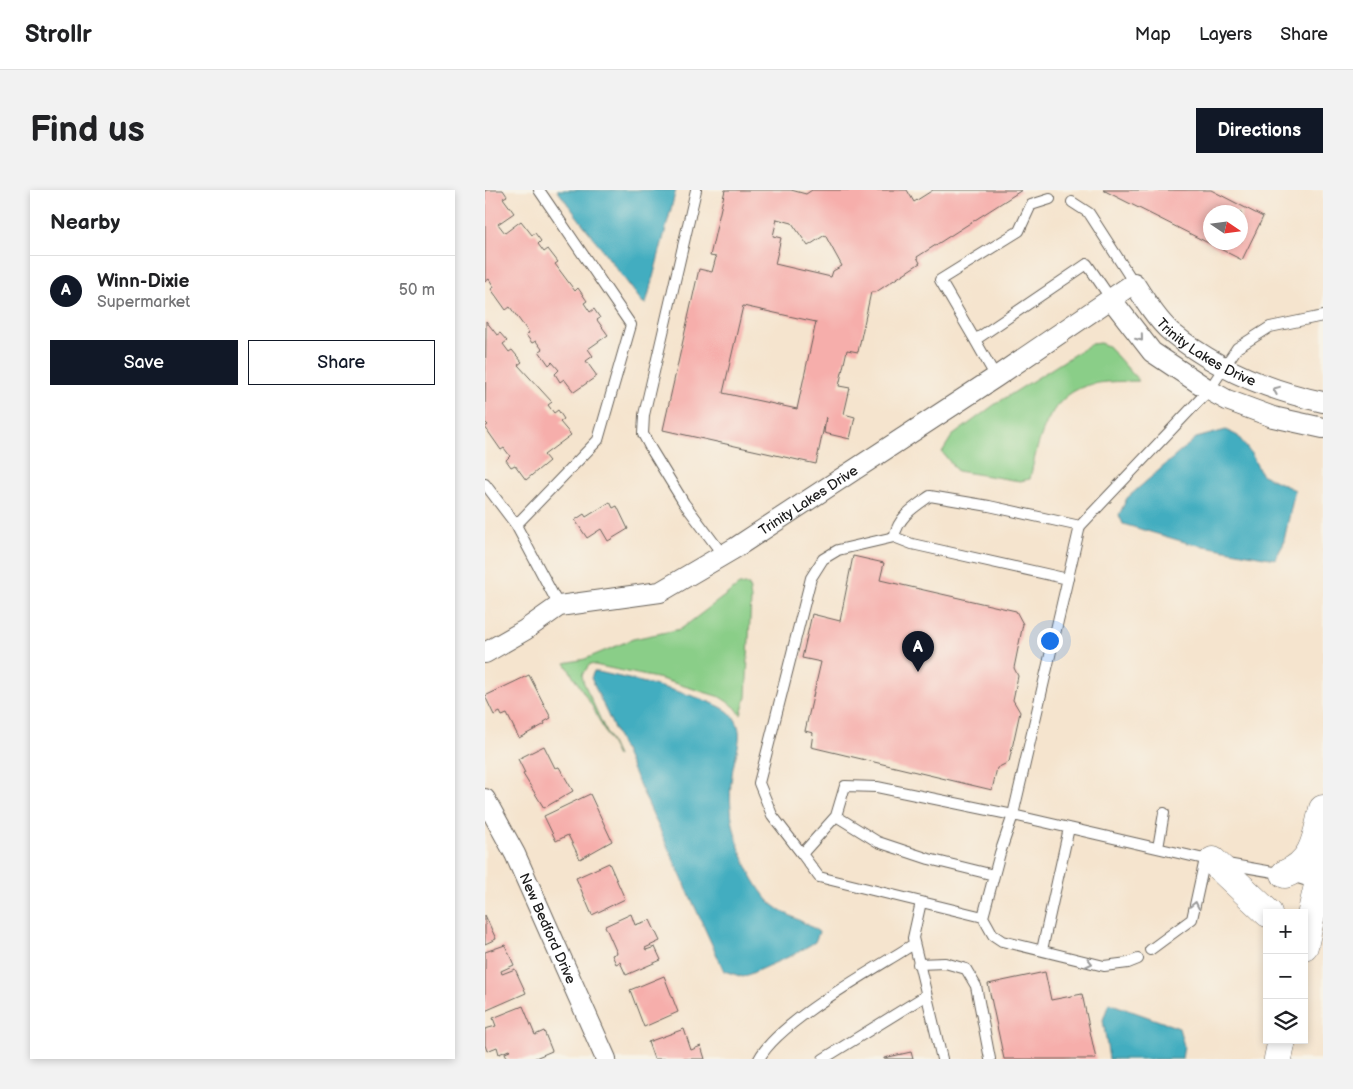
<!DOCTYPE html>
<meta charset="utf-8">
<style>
body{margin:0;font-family:"Balsamiq Sans",sans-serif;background:#f2f2f2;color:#202124}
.controls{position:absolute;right:15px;bottom:15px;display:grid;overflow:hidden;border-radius:0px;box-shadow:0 2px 8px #0003}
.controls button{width:45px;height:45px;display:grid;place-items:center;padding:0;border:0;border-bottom:1px solid #e0e0e0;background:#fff;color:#202124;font:25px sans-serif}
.compass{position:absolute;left:718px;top:15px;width:45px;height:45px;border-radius:50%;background:#fff;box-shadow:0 2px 8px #0003;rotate:103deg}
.you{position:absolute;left:564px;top:450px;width:18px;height:18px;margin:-12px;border:4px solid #fff;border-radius:50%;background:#1a73e8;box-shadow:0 0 0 8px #1a73e833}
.badge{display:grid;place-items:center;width:32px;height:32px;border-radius:50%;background:#111827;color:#fff;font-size:16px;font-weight:700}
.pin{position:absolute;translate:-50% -41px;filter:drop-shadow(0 1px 2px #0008)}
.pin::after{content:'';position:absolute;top:26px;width:18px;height:15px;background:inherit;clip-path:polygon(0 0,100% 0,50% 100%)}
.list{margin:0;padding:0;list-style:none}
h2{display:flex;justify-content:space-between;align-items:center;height:65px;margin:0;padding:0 20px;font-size:21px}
h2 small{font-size:16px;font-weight:400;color:#757577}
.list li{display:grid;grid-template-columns:32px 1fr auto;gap:15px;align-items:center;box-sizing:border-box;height:70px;padding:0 20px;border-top:1px solid #e0e0e0}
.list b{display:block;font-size:19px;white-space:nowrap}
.list p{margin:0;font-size:16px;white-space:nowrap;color:#757577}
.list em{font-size:16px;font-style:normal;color:#757577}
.actions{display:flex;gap:10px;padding:15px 20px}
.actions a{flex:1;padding:11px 0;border:1px solid #111827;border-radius:0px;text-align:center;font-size:18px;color:#111827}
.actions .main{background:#111827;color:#fff}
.icon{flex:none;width:28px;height:28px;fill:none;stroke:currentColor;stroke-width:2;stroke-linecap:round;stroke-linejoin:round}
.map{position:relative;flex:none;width:838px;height:869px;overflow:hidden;border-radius:0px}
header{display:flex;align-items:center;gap:30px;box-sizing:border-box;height:70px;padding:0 25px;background:#fff;border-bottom:1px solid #e0e0e0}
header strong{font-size:24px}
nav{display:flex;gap:28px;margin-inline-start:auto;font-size:18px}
.intro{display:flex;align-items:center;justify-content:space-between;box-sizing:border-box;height:120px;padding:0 30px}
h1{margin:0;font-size:35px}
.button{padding:12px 22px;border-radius:0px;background:#111827;color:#fff;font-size:18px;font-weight:700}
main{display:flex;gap:30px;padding:0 30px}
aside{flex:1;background:#fff;border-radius:0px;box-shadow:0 2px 8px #0003}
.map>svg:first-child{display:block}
</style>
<header>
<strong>Strollr</strong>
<nav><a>Map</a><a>Layers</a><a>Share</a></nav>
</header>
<div class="intro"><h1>Find us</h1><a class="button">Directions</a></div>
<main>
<aside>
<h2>Nearby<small></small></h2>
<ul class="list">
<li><span class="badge">A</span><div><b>Winn-Dixie</b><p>Supermarket</p></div><em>50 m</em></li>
</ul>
<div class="actions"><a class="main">Save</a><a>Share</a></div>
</aside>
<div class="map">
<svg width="838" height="869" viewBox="0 0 838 869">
<rect width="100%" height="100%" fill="#f7f3e8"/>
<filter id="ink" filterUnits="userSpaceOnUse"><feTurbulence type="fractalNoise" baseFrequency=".02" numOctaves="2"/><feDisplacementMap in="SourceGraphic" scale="10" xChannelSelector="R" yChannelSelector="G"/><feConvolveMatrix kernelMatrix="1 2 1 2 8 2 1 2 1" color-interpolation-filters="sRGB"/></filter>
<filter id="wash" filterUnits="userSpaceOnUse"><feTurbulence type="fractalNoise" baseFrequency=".0096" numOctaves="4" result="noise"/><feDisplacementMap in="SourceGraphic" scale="20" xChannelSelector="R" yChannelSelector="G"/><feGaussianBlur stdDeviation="1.12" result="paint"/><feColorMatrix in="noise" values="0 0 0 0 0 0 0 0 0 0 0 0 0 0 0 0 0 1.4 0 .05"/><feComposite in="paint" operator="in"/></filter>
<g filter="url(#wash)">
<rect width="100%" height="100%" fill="#f5e4ce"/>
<path fill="#8ace88" stroke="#537552" d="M615,153l8,3 31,35c-20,1 -43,-1 -61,8 -33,16 -41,57 -48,90l-10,2 -63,-10 -15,-19 10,-16 42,-31 97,-61z
M254,395h10l2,14 -5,98 -5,18 -6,-8 -15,-10 -59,-18 -71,-15 -8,11 1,6 34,75 -25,-50 -27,-43 20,-4 48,-20 48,-10z"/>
<path fill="#42adc0" stroke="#2f646e" d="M72,0h119l-30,114 -4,-2z
M741,240l12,6 14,19 9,19 34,16 -12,55 -8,14 -87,-16 -65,-19 -4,-9 8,-17 69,-60z
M109,481c25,6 122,26 137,43 17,18 3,40 1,61 -2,11 -2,24 -1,34 2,30 17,68 37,91 11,13 37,21 51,32l-4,10 -20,12 -52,23 -19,-6 -133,-293z
M624,813l70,25 5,18 -2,13h-73l-6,-39z"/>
<g id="blocks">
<path fill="#f6aeab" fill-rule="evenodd" d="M0,0h18l4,6 -4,2 11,15 -16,11 7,9 16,-12 11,14 3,-2 6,8 -3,3 6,8 4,-3 10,13 -3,2 20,27 3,-3 9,13 -3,2 6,9 4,-3 6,9 -3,2 11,15 -20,14 5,7 -7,5 11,15 -23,16 -10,-13 -4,3 -5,-8 4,-4 -7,-8 -3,3 -10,-14 3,-2 -6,-8 -4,2 -6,-8 3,-2 -19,-26 -4,3 -15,-21 3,-2 -5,-8 -4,3z
M240,0h66l15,4 6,-4h95l7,12 19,-12h89l-105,67 3,6 -44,29h-5l-13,60 -11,-2 -8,36 11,2 -6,26 11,3 -5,22 -26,-6 2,-16 -10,47 -153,-34 36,-161 13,3 4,-15 -6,-1zM292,29l15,4 16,23 17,-11 17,31 -9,5 -2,6 -56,-13 6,-26 -8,-2zM258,116l73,16 -19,87 -74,-16z
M618,0h108l52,27 -21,43zM726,22h30v30h-30z
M1,131l11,14 3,-2 7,8 -4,3 6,8 3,-2 10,12 -4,3 34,37 -4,3 6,8 4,-3 6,9 -4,3 11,13 -27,20 5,6 -23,19 -11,-15 -4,2 -5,-7 4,-4 -6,-8 -3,2 -16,-23 3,-2 -3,-3z
M125,312l3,6 4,-2 11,23 -20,12 -7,-12 -14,9 -12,-18 9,-6 2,3z
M368,366l31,7 -4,17 136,31 7,13 -9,44 4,8 -5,24 7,12 -11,50 -12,6 -5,22 -181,-43 2,-14 -8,-2 16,-69 -19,-4 10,-44 28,7z
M44,485l22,43 -7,4 1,2 -26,14 -12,-24 -5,2 -2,-4 -6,3 -9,-19z
M59,556l11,22 4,-1 14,24 -29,17 -21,-34 2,-1 -7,-14z
M105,604l22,47 -32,18 -12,-24 -12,6 -12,-25z
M124,673l16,36 -33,16 -16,-37z
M146,724l4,11 15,-5 10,21 -15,7 1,2 9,-3 6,13 -35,15 -6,-13 -4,2 -4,-9 5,-2 -12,-27z
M0,725l11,24 -11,5z
M20,755l9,20 -13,6 1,3 13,-5 11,24 -41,18v-59z
M560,782l6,28 31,-6 14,65h-92l-16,-75z
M179,786l14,36 -34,15 -14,-37z
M38,816l12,29 9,-4 8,20 -19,8h-25l-3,-6 5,-2 -1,-1 -10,4 -2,-7 -10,4 -2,-6v-16l11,-3 -3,-8z
M199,839l7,21 10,-4 4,13h-51l-6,-17z
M426,862l2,7h-29v-1z"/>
</g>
</g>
<g filter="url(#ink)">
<use href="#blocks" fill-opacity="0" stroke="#68625a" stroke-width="1"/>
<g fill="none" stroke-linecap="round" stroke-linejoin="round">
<defs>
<path id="service" d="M211,0l-52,225 -1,19 8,15 33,54 39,52
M587,12l17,11 45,70
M490,150l-35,-60 79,-49 12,-26 19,-6
M511,187l-21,-37 112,-76 24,35
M0,294l31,41 82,-85 33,-115 -92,-135
M31,335l43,81
M583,389l-156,-35 -18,-7c5,-21 19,-29 36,-41l59,10 91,20
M360,596l32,1 136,28 -13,38 -17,64 -164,-40 -17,-23 34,-38z
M351,626l42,26 51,17 65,16
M673,658l6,-35
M317,664l-30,-39 -13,-32 52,-205 12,-19 15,-9 56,-13
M728,671l-200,-46 67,-289 129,-136 28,-42 33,-21 53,-11
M742,674l58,10 32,10
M436,712l-8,36 29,121
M498,727l10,18 9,6 102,25 24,-3 10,-4
M557,760l27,-122
M665,760l42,-31 13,-60
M433,774l27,-1 21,6 10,17 14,73
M274,869c20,-38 116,-90 155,-115
M338,869l102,-63"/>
<g id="minor">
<path d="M626,109l41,53 57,38 18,10 46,17 50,11"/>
<path id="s1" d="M0,463l40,-23 34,-24 101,-14 75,-44 261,-171 138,-94c10,16 23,37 37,49 45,37 96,58 152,70"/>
<path id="s2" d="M0,609l30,55 91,205"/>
</g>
<path id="secondary" d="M728,671l55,52
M800,684c30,-12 31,-37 38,-65
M819,756l19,-82
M793,869l4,-19"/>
</defs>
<use href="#service" stroke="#68625a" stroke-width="12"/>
<use href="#minor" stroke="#68625a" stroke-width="22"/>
<use href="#secondary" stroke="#68625a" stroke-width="29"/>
<use href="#service" stroke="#fff" stroke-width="10"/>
<use href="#minor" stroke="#fff" stroke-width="20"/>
<use href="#secondary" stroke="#fff" stroke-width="28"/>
</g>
<defs><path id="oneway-chevron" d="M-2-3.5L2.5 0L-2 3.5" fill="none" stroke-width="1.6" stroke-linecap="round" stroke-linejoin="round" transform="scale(1.25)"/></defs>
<g stroke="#999">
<use href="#oneway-chevron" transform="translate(655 148) rotate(51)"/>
<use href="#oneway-chevron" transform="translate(791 200) rotate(-158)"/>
<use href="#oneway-chevron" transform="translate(710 715) rotate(-78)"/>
<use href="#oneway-chevron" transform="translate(604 773) rotate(12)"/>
</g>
</g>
<g text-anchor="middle" stroke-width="4" stroke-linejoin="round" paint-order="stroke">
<g font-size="14" fill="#1c1c1c" stroke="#f7f3e8">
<text dy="5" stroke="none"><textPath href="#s1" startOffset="858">Trinity Lakes Drive</textPath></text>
<text dy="5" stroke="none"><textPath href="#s1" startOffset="364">Trinity Lakes Drive</textPath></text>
<text dy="5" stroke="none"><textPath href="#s2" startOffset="144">New Bedford Drive</textPath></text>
</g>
</g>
</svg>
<div class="controls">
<button>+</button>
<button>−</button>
<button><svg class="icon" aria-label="layers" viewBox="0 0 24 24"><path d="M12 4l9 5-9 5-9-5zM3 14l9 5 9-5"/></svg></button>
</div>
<svg class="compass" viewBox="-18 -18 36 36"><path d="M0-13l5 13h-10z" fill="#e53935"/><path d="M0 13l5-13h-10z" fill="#757577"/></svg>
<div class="you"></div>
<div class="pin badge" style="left:433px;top:482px">A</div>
</div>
</main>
